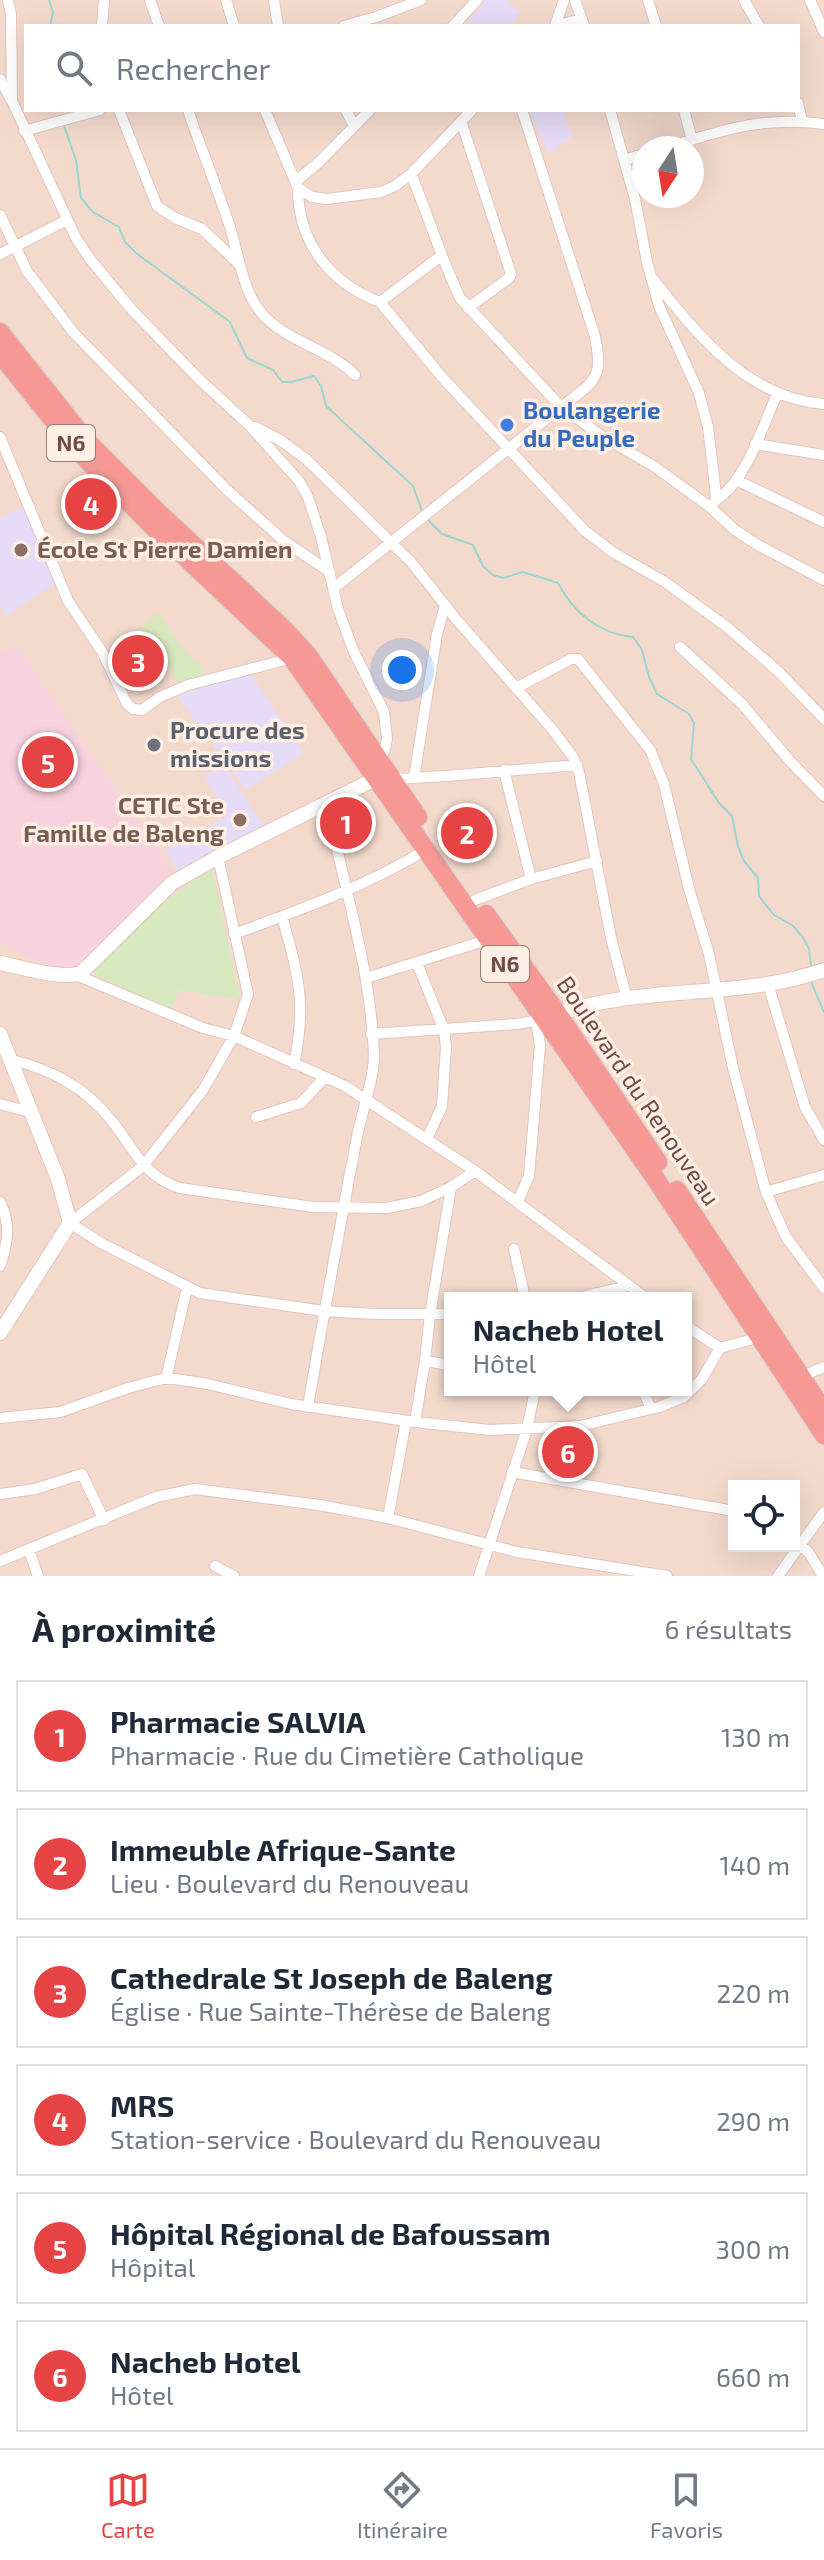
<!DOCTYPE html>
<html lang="fr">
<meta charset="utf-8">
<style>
body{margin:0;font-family:"Exo 2",sans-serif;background:#f2f2f3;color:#1f2937}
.controls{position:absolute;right:24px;bottom:24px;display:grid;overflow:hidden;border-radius:0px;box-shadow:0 8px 32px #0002}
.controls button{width:72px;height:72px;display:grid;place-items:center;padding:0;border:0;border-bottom:2px solid #e0e1e3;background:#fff;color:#1f2937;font:40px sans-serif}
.compass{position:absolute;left:632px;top:136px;width:72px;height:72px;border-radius:50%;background:#fff;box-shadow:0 8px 32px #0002;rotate:192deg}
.you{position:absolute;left:402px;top:670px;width:28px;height:28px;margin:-20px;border:6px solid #fff;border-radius:50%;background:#1a73e8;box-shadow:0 0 0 12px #1a73e833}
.badge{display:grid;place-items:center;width:52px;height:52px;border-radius:50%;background:#e64444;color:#fff;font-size:26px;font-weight:700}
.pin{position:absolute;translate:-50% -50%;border:4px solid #fff;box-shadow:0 2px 8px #0006}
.popup{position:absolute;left:444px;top:1292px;width:248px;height:104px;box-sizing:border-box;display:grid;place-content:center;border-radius:0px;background:#fff;filter:drop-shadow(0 2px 6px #0005);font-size:26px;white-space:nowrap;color:#747a83}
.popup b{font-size:30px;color:#1f2937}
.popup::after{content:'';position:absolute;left:50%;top:100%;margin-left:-16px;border:16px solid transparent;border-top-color:#fff}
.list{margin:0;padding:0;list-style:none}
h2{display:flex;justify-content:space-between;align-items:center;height:104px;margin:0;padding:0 32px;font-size:34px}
h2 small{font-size:26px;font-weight:400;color:#747a83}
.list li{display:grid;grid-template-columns:52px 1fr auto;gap:24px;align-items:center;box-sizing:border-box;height:112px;margin:0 16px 16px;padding:0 16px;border:2px solid #e0e1e3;border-radius:0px}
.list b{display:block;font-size:30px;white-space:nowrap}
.list p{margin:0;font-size:26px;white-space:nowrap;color:#747a83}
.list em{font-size:26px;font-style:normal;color:#747a83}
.icon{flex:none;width:44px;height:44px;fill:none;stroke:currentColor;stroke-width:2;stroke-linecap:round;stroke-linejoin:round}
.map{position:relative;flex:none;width:824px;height:1576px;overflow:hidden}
.search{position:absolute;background:#fff;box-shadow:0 8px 32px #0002;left:24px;right:24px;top:24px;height:88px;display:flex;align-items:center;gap:20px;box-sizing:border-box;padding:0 28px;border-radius:0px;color:#747a83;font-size:30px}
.sheet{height:872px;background:#fff}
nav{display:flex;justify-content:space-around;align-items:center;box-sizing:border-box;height:112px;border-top:2px solid #e0e1e3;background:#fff;font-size:22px;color:#747a83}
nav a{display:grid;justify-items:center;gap:4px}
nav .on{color:#e64444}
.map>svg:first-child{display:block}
</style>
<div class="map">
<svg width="824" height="1576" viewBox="0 0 824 1576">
<rect width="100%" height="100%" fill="#fceadf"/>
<path fill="#f3dacd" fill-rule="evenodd" d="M0,0h824v1576h-824zM26,26h772v84h-772zM644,148h48v48h-48zM450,1298h236v92h-236zM734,1486h60v60h-60z"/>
<path fill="#e7dcf7" d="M486,0h21l13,13 -10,13h-44z
M529,110h33l11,27 -25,17z
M22,507l35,75 -52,35 -5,-14v-85z
M249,672l55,81 -58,37 -71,-97z
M226,767l37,58 -86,46 -11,-21 61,-34 -23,-40z"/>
<path fill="#f9d2df" d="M18,647l154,225 -99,101 -53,-19 -20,-14v-287z"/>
<path fill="#d8e8be" d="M159,613l26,39 2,-1 8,12 3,-1 7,12 -27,8 -38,-55z
M212,868l28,132 -61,-10 -8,20 -76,-35v-5c35,-38 73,-76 117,-102z"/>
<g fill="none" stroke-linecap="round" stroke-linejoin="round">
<path stroke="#9ad6d2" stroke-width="2" d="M49,0l4,12 -3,14
M61,111v-1
M64,126l12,34 5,38 12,14 26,15 6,15 11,11 94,69 17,36 26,12 9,12h9l23,-6 7,10 5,20 87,80 10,28
M427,519l15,15 31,11 10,21 10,9 10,3 20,-6 35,11c15,29 41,51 75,54l9,13 7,27 8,17 32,20 5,9 -3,36 28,44 13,13 6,31 6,14 14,17 1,18 15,19 18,10 10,11 7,13 2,16
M811,982l13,30"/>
<defs>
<path id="street" d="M8,0l3,14 1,87 64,137 14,21 42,51 67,69 50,46 50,56 9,16 13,40 17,72 16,43 30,60 3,27 -3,13 -7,9
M150,0l9,26
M226,0l8,26
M274,0l4,26
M575,0l9,26
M648,0l8,26
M744,0l15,26
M810,0l14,32
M102,26l2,-26
M344,26l32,-9 45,-17
M453,26l24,-26
M555,26l9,-26
M555,26l27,-7
M0,79l11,21
M798,103l4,18
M119,110l38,96 18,12 27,11 37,35
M188,110c13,39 29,77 42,117 9,29 13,69 36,91 26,25 64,32 89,57
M265,110l33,78 14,9 15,2 54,-7 14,-6 16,-12 61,-64
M346,110l8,16
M610,110l25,89 12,63 12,44 40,87 9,34 7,59 1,14 -6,7
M684,110l8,30
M461,121l50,153 -2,4 -41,30
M24,131l76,-21
M665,148c58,-18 97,-32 159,-24
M625,160l19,-6
M411,174c17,41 30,84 49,124l101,109 41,29 53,31 55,40 25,23 21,14 68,36
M296,181l21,-17 53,-54
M298,188c0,55 32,95 82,114
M0,215l27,56 46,61 154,158 57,51 46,31
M0,254l67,-34
M442,255l-62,47 61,74 144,155 29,22 51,29 62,45 53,46 44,46
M654,280c43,55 95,119 170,124
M255,427l25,13 26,19 105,103 45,57 96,110 21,28 6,15 32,166 16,61
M0,437l68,164 35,52 24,51 6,5 9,1 18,-13 28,-12 105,-27
M755,444l69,11
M736,480l88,42
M716,500c30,-19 47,-74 61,-106
M334,588l227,-181c34,-26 44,-28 33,-74l-72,-223
M680,647l62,57 47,56 35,36
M516,688l55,-29h7l73,92 4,11 9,22 25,105 20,65 24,114 33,124 20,45 38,51
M504,770l27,109
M414,778l23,-144 8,-28
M394,779l52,-3 131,-11
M218,857l30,137 -14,42 -31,54 -60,76 -73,57 31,20 99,50 123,18 52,3h75
M475,900l56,-21 66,-18
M282,916c16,58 25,88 12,148
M234,934c66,-24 133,-48 193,-85
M417,963l27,67 2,17 -4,59 -15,33
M76,975l127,53 31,8 111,50 130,85 171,127
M366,978l124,-39
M768,984l37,123 19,33
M371,1034l145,-10 25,-4
M12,1060c40,10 73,27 99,60 24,29 31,56 69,68l133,19 74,1 34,-7 30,-14 24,-16
M0,1104l30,8
M256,1117l45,-14 24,-26
M766,1192l58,-17
M518,1201l11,-25 11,-131 -4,-24
M0,1202c11,21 8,41 0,64
M514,1249l11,49
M576,1298l52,-12
M686,1326l34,22 29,-8 13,-8
M450,1365l-25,-4 5,-46 21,-128
M800,1377l24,-10
M166,1379l21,-91
M643,1390l8,19
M308,1407c13,-79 28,-156 42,-234 4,-17 6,-36 11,-53 5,-22 13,-43 13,-65 -3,-85 -30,-168 -47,-251
M0,1418l60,-6 68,-24 34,-9h13l33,5 83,20 124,18 75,8 90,-4 79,-19 25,-10 18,-18 18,-31
M415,1422l10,-61
M512,1472l222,39
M0,1494l35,-5 47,-15 22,46
M388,1518l18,-97
M800,1544l9,9 14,23
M29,1550l9,26
M0,1561l156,-64 39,-8 124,16 69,13 129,34 150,24
M215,1566l19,10
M479,1576l48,-147 8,-39
M778,1576l46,-64"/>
<path id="secondary" d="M0,963c21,4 62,17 81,10l91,-90 46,-26 159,-79h7
M550,1017c87,-34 186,-16 274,-47
M0,1034l58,145 12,44 -70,110"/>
<path id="highway" d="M0,332l86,108 73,73 125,116 24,26 110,162
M0,354l76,95 74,75 142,134 363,520 169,257
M486,914l72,100 100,148
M677,1190l147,221"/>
</defs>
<use href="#street" stroke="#e1c7be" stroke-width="12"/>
<use href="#secondary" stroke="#e6c6bb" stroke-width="16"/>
<use href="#highway" stroke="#d4cac8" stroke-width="20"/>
<use href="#street" stroke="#fff" stroke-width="10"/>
<use href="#secondary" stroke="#fff" stroke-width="14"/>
<use href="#highway" stroke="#f69995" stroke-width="18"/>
</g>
<circle fill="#3f7fe0" stroke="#ffefe4" stroke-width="3" cx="507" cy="425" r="8"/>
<g fill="#8d6e63" stroke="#ffefe4" stroke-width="3">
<circle cx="21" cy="550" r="8"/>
<circle cx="240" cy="820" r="8"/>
</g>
<circle fill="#6b7280" stroke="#ffefe4" stroke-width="3" cx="154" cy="745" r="8"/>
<g text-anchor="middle" stroke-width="7" stroke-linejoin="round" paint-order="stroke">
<g fill="#ffefe4" stroke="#9c7e76" stroke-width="2">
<rect x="47" y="425" width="48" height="36" rx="6"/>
<rect x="481" y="946" width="48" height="36" rx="6"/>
</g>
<g font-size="22" font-weight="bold" fill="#714d47">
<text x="71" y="451">N6</text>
<text x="505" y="972">N6</text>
</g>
<g font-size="24" font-weight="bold" fill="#366cbe" stroke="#ffefe4" text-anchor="start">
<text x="523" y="419">Boulangerie<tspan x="523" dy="28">du Peuple</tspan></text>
</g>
<g font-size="24" font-weight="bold" fill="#785e54" stroke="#ffefe4" text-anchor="start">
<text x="37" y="558">École St Pierre Damien</text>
<text x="224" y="814" text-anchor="end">CETIC Ste<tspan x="224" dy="28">Famille de Baleng</tspan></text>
</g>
<g font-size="24" font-weight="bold" fill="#5b616d" stroke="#ffefe4" text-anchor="start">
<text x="170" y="739">Procure des<tspan x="170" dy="28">missions</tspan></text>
</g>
<g font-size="24" fill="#714d47" stroke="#ffefe4">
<text transform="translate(638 1091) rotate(56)" y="8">Boulevard du Renouveau</text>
</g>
</g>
</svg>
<div class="controls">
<button><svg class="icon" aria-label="locate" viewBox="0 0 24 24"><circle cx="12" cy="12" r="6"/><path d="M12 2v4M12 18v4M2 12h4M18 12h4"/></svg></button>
</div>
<svg class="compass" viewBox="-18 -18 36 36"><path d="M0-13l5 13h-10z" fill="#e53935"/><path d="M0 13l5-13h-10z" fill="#747a83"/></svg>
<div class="you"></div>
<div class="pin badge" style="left:346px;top:823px">1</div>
<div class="pin badge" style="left:467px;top:833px">2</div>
<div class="pin badge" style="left:138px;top:661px">3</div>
<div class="pin badge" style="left:91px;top:504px">4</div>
<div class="pin badge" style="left:48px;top:762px">5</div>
<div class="pin badge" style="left:568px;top:1452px">6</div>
<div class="popup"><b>Nacheb Hotel</b>Hôtel</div>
<div class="search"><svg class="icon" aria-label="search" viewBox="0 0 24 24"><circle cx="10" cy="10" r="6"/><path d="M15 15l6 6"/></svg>Rechercher</div>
</div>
<section class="sheet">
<h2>À proximité<small>6 résultats</small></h2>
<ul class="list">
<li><span class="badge">1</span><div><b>Pharmacie SALVIA</b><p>Pharmacie · Rue du Cimetière Catholique</p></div><em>130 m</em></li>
<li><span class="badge">2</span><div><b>Immeuble Afrique-Sante</b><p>Lieu · Boulevard du Renouveau</p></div><em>140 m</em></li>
<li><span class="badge">3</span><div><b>Cathedrale St Joseph de Baleng</b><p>Église · Rue Sainte-Thérèse de Baleng</p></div><em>220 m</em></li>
<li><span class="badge">4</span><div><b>MRS</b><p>Station-service · Boulevard du Renouveau</p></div><em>290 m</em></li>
<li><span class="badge">5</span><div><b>Hôpital Régional de Bafoussam</b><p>Hôpital</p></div><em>300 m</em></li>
<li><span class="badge">6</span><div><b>Nacheb Hotel</b><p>Hôtel</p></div><em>660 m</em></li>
</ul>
</section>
<nav>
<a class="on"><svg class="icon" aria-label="map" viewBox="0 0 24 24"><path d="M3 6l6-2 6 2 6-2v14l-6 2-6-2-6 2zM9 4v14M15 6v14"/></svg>Carte</a>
<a><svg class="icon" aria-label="directions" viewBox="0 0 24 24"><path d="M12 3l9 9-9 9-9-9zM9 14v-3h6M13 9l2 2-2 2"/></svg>Itinéraire</a>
<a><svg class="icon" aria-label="saved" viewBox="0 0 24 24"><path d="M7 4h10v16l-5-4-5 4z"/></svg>Favoris</a>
</nav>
